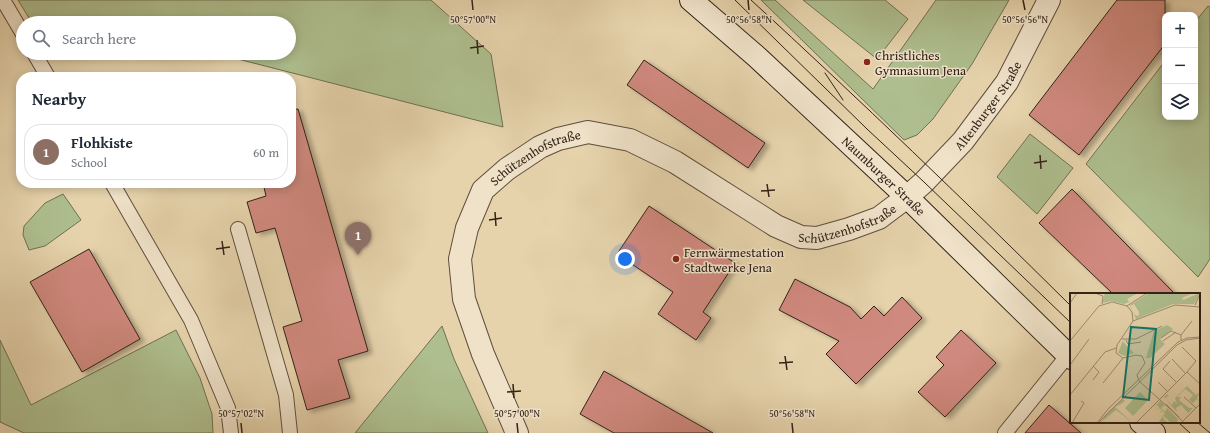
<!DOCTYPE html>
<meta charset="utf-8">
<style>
body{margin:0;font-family:"Gentium Book Plus",serif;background:#f6f6f7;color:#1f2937}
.controls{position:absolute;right:12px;top:12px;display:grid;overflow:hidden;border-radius:8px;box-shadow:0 2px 10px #0003}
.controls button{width:36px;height:36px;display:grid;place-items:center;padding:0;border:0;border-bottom:1px solid #e0e1e3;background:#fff;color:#1f2937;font:20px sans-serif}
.you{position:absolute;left:625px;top:259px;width:14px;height:14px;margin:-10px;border:3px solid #fff;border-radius:50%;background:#1a73e8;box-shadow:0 0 0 6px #1a73e833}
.badge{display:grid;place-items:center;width:26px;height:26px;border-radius:50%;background:#8f2418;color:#fff;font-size:13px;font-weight:700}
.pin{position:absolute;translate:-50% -33px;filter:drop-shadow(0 1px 2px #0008)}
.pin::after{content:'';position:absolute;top:21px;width:14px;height:12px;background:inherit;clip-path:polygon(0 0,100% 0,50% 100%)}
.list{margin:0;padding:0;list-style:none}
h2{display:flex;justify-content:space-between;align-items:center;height:52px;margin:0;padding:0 16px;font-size:17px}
h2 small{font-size:13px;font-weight:400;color:#747a83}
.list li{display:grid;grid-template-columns:26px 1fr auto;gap:12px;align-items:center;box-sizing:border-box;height:56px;margin:0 8px 8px;padding:0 8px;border:1px solid #e0e1e3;border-radius:16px}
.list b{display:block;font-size:15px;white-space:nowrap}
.list p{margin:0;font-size:13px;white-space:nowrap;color:#747a83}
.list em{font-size:13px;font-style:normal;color:#747a83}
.icon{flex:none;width:22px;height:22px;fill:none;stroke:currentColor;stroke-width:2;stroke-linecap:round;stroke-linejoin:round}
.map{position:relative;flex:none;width:1210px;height:433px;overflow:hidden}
.search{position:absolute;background:#fff;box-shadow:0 2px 10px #0003;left:16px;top:16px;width:280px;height:44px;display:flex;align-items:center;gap:10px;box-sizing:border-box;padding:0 14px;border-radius:22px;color:#747a83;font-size:15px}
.panel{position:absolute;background:#fff;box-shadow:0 2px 10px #0003;left:16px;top:72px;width:280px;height:116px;border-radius:16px}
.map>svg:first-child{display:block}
</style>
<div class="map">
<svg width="1210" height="433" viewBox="0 0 1210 433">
<defs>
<filter id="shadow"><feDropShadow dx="4.5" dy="2.5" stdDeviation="2" flood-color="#0004"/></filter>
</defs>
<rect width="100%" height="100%" fill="#e6d3ac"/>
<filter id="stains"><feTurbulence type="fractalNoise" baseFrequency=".005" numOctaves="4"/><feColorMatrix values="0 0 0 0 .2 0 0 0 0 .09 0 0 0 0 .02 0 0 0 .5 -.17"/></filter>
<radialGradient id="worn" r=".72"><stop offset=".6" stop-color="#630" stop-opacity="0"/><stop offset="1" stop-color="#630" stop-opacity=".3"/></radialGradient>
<path fill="#aebe8e" stroke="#707053" d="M18,0h413l60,54 12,73 -273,-70 -35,-4h94v-30h-257z
M761,0h14l98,89 63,-89h73l-37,64 -39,55 -16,16 -13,5z
M803,0h82l23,19 -31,40z
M1208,6l2,1v252l-12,18 -112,-113 79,-103v56h30v-95z
M1030,134l43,34 -36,46 -40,-37z
M63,194l18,26 -36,26 -16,4 -6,-15 1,-9 21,-23z
M442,326l12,33 34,74h-133z
M176,330l24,48 12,36 1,19h-189l-24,-11v-82l31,65z"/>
<path fill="#d0897e" stroke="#332218" filter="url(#shadow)" d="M1117,0h48v44l-86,111 -50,-40z
M644,60l121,83 -17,25 -121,-83z
M298,109l70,242 -30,9 12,38 -43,12 -24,-83 19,-6 -27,-93 -19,5 -9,-31 19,-6 -3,-13h28v-73z
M1072,189l103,105h-62l-74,-71z
M649,206l86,57 -32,49 8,6 -15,22 -38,-26 15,-22 -56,-38z
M89,249l51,90 -58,33 -52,-90z
M795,279l55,28 11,12 13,-13 10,10 18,-19 20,21 -66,66 -30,-30 13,-13 -60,-31z
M961,330l35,33 -51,54 -27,-25 26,-27 -8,-8z
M604,371l109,62h-99l-34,-19z
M1049,405l32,28h-56z"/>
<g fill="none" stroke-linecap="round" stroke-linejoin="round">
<defs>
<path id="lane" d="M3,0l20,34
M34,53l14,24
M112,183l79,137 37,88 3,25
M238,229l48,166 4,38
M1005,433l63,-78"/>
<g id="street">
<path id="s1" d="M517,433l-34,-79 -19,-55 -4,-40 7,-31 16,-38 24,-21 33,-22 18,-8 30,-7 42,8 45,22 101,64 25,11 16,1 32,-9 30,-11 28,-21 17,-15 39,-41 44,-59 42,-82"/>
</g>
<g id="secondary">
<path id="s2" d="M691,0l66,57 150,140 164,161"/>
<path d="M1141,422l13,11"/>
</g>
</defs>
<use href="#lane" stroke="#604e3d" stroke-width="16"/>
<use href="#street" stroke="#604e3d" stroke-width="24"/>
<use href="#secondary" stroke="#332218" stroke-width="24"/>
<use href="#lane" stroke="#efe2c9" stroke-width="14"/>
<use href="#street" stroke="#efe2c9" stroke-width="22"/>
<use href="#secondary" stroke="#efe2c9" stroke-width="22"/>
<path stroke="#332218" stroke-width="1" d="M735,0l132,129 57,53 147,141
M751,0c109,100 215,202 320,306
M825,73l18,27
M1178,422l12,11
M1197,422l13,11"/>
</g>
<path fill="none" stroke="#332218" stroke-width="1.5" d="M472,0l1,10M748,0l1,10M1023,0l2,10M477,40l1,14M470,48l14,-2M1040,155l1,14M1034,163l13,-2M767,184l2,13M761,191l14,-1M495,212l1,14M489,220l13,-2M222,241l2,14M216,249l14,-2M785,356l2,14M779,363l14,-1M513,384l1,14M507,392l14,-1M241,423l1,10M517,423l1,10M792,423l1,10"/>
<g fill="#8f2418" stroke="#efe2c9" stroke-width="1.5">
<circle cx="867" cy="62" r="4"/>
<circle cx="676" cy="259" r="4"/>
</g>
<g text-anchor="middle" stroke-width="3" stroke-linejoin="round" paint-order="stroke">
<g font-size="13" fill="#332218" stroke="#efe2c9" text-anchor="start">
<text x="875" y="60">Christliches<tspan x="875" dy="15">Gymnasium Jena</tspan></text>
<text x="684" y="257">Fernwärmestation<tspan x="684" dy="15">Stadtwerke Jena</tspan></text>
</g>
<g font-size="13" fill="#332218" stroke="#efe2c9">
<text dy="5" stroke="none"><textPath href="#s1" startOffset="858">Altenburger Straße</textPath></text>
<text dy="5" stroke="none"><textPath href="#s1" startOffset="320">Schützenhofstraße</textPath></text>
<text dy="5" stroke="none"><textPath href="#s2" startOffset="261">Naumburger Straße</textPath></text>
<text dy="5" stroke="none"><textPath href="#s1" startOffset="668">Schützenhofstraße</textPath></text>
</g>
</g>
<g transform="translate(1070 293)">
<rect width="130" height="130" fill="#e6d3ac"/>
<path d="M35,0h33l-11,6 2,3 -5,2 -13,-3 -9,2zM79,0h44l-11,5 1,2 17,-7 -6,11h-21l-37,15 -3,-7 3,4 3,-1v-3l-5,-8 -4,2 3,5 -3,-4v-2zM97,32l6,4 -13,10 5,5 -15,14h-4l8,-27zM53,48l1,2 10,10 -9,3 -7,-3zM117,93l9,9 4,-3 -3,6 3,4 -3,-3 -4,4 3,3 -7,-6 4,-5 -8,-6 -8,8h4l-2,3 10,8h4l-5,5 -7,-8 -5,3 1,4 -13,-15 3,-3 2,2 -4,2 7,7 2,-4 3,3 -2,-6zM70,99l8,8 -15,16 -8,-8zM53,106l2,2 -4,3 -6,3 18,16 -17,-13 -16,13 9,-12zM90,108l5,4 -4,3 4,4 2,-4 11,11 -1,4h-6l-7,-7 -1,2 5,5h-10l7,-10 -3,-2 -3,3 3,-4 -3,-2 -3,3 3,-4 -2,-2 -4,3z" fill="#aebe8e"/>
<path fill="none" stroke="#9e8c71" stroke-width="1" d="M25,0l8,3 -1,8M0,10l7,-10M125,12l5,-11M57,13l20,-13M63,28l42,-16 25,2M91,45l10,-7 10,4M52,46h14l26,-13M56,47l2,4 13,-2M111,47v-5l11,-14M0,48l29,-35 13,-4 15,4 5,6 1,9 -16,24 -1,8 7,5 13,-3 6,1 3,7 -8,12 2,6 40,36M93,48l13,-9M102,66l13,14M100,68l-7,8 13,13M0,72l19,-26M117,79l13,12M23,87l6,-8 -6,-6M88,89l9,9M33,90l20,-25M0,102l35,-43 11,-4M114,104l12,11M96,111l17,18M2,130l12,-20 -3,-2M27,130l12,-15 69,-66 9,-4 13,-1M28,130l79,-78 9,-5 14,-2M66,130l51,-51 9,-11 -14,-14M111,130l19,-19"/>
<path fill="#0f766e" fill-opacity="0.15" stroke="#0f766e" stroke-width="2" d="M61,34l25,2 -7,71 -26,-3z"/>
<rect width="130" height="130" fill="none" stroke="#332218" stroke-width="2"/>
</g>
<g font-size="10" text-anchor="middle" fill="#332218" stroke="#efe2c9" stroke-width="3" stroke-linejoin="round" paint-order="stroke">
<text x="473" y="23">50°57'00"N</text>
<text x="749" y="23">50°56'58"N</text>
<text x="1025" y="23">50°56'56"N</text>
<text x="241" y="417">50°57'02"N</text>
<text x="517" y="417">50°57'00"N</text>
<text x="792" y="417">50°56'58"N</text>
</g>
<rect width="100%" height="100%" filter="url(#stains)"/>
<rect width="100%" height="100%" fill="url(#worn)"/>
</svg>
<div class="controls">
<button>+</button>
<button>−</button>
<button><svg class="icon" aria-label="layers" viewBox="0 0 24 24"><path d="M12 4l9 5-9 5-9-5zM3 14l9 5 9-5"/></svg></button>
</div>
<div class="you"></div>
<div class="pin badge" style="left:358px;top:255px;background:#8d6e63">1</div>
<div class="search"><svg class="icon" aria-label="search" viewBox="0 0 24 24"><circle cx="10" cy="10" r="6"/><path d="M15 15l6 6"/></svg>Search here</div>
<section class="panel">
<h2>Nearby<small></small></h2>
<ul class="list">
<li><span class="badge" style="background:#8d6e63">1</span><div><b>Flohkiste</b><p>School</p></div><em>60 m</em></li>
</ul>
</section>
</div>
